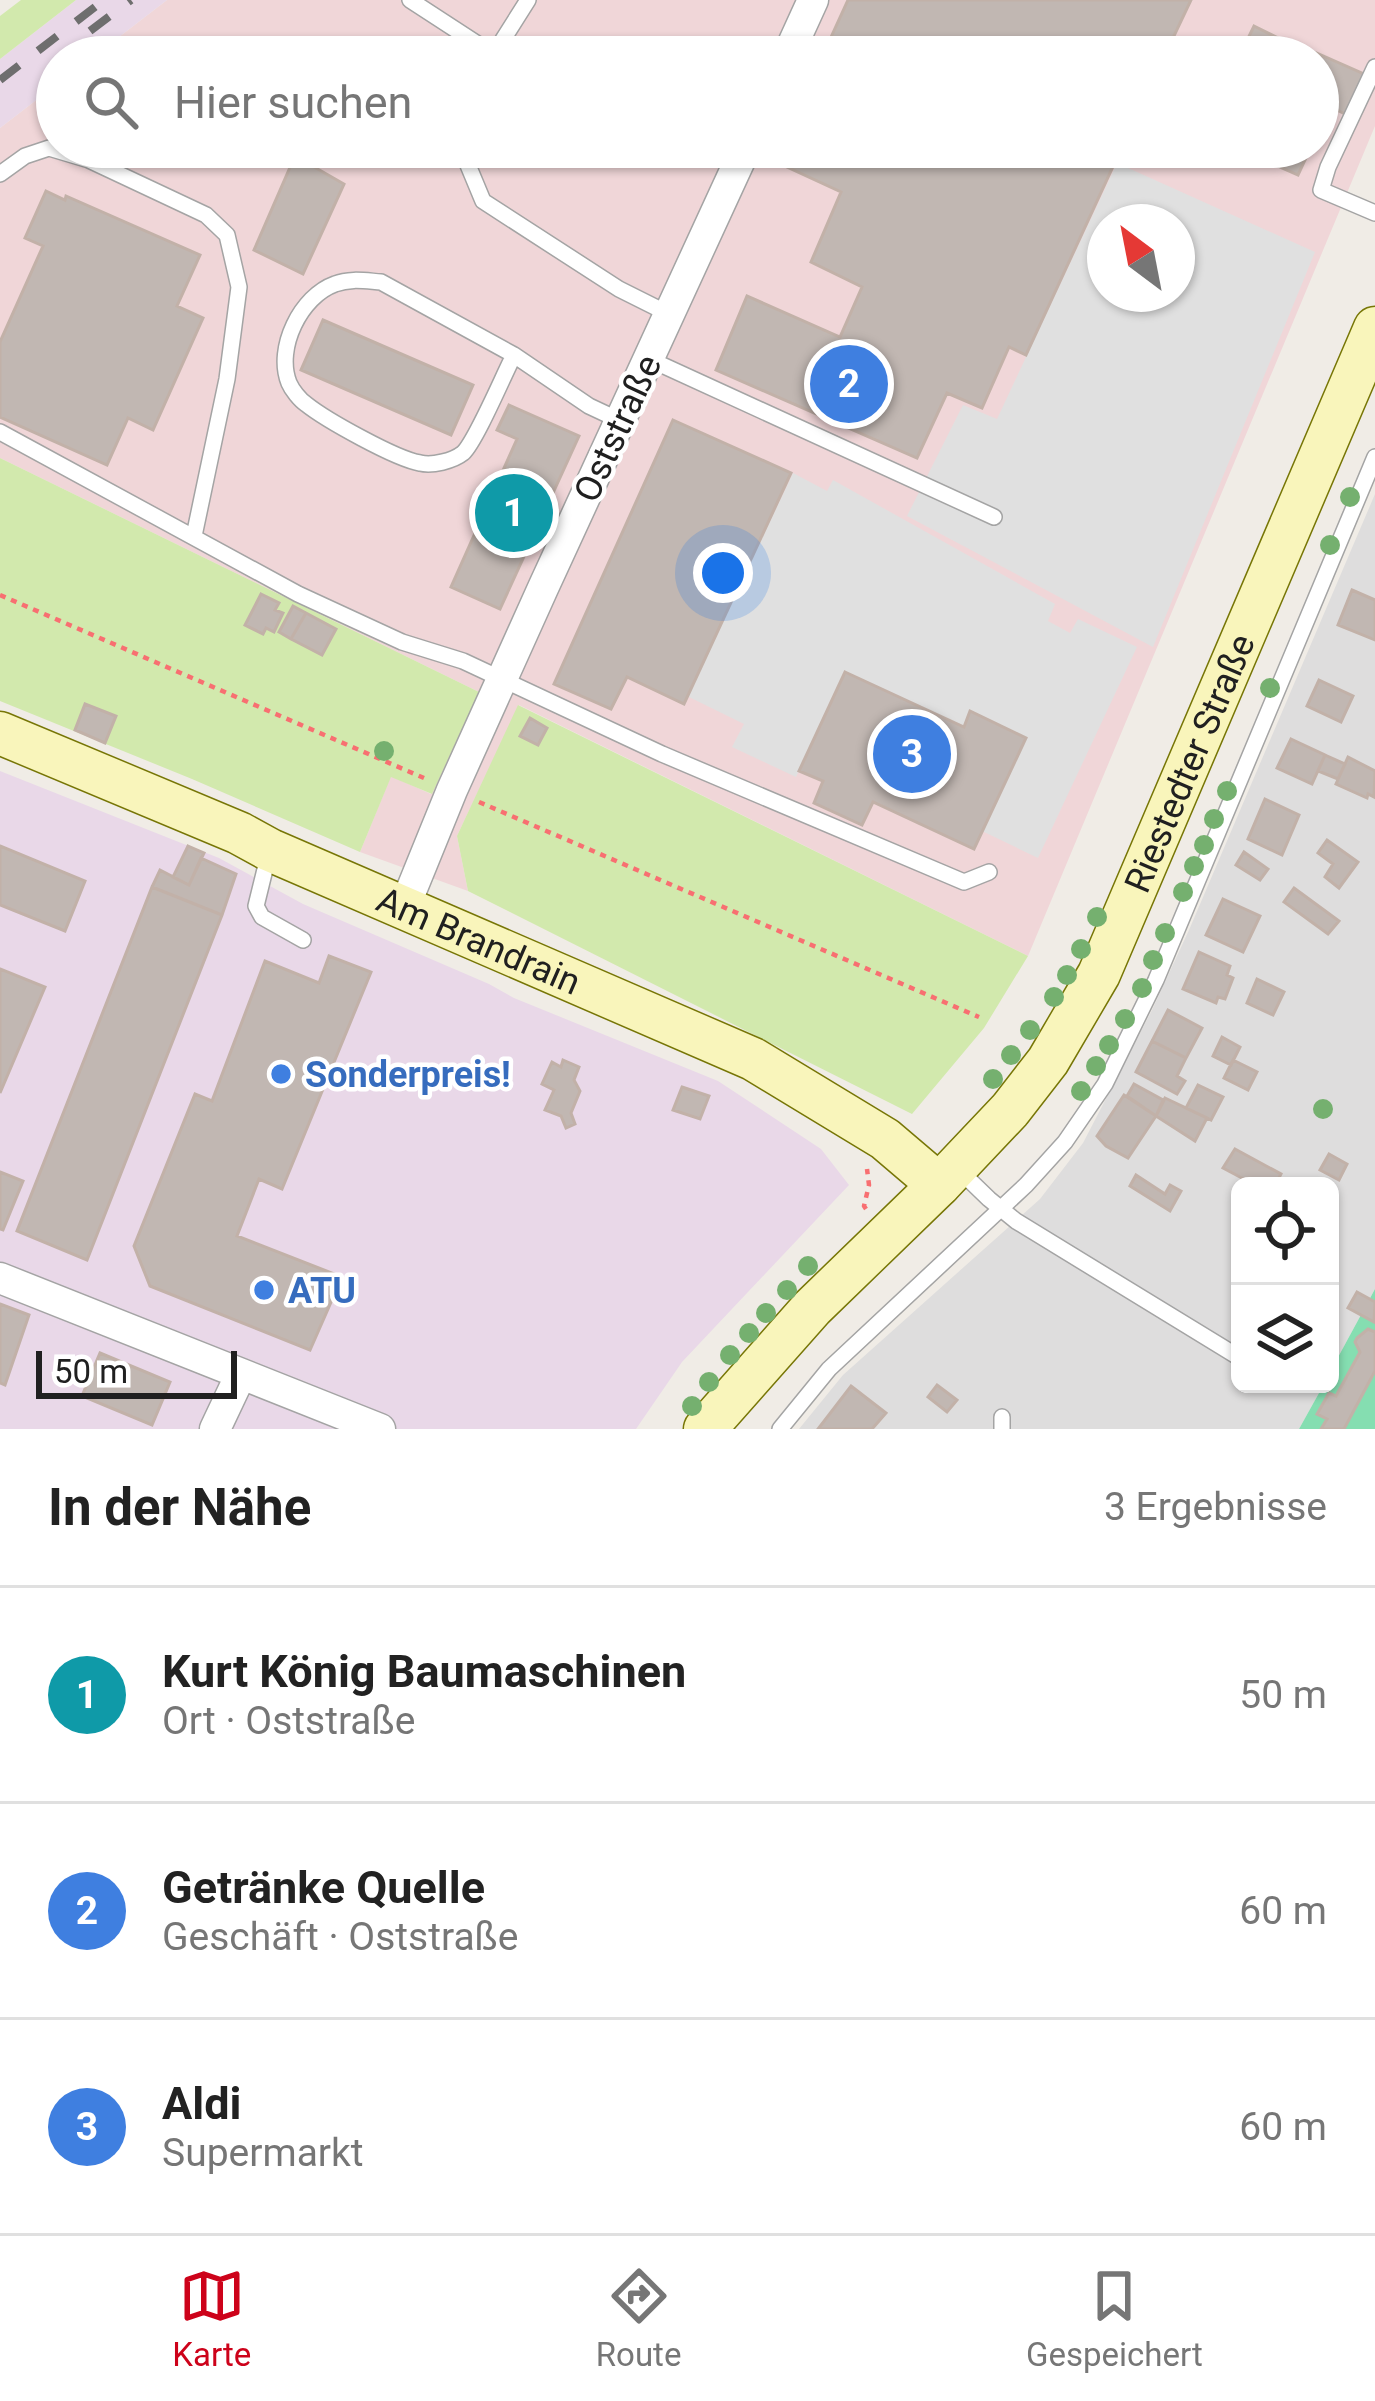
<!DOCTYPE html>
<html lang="de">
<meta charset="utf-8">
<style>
body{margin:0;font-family:Roboto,sans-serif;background:#f2f2f2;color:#222}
.controls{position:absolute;right:36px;bottom:36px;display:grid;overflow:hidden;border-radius:18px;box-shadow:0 3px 9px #0004}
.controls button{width:108px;height:108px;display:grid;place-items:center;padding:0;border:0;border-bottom:3px solid #e0e0e0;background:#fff;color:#222;font:60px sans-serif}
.compass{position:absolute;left:1087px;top:204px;width:108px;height:108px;border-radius:50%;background:#fff;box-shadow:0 3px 9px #0004;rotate:328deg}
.scale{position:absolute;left:36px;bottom:30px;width:201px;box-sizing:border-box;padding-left:12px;border:6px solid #202020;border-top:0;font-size:33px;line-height:42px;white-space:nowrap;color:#202020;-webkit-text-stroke:9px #fff;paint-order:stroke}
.you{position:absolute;left:723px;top:573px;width:42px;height:42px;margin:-30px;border:9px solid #fff;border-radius:50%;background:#1a73e8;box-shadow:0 0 0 18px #1a73e833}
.badge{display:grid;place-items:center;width:78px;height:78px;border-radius:50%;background:#cd021a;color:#fff;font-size:39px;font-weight:700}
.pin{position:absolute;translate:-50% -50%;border:6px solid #fff;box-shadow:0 3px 12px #0006}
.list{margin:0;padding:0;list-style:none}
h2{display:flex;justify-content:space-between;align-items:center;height:156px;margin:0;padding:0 48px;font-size:51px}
h2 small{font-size:39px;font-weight:400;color:#767676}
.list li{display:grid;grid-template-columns:78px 1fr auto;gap:36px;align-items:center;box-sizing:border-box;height:216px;padding:0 48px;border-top:3px solid #e0e0e0}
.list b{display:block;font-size:45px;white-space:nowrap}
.list p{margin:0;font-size:39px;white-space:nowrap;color:#767676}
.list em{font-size:39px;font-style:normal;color:#767676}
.icon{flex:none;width:66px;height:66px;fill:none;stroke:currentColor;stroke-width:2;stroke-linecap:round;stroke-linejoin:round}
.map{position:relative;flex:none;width:1375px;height:1429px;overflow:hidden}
.search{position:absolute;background:#fff;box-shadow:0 3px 9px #0004;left:36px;right:36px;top:36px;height:132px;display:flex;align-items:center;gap:30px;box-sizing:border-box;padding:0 42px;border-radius:66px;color:#767676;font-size:45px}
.sheet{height:804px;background:#fff}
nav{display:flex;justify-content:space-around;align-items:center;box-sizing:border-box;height:168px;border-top:3px solid #e0e0e0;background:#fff;font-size:33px;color:#767676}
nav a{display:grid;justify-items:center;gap:6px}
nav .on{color:#cd021a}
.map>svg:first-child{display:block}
</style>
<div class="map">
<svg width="1375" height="1429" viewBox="0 0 1375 1429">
<rect width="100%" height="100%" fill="#f0ece6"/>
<path fill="#dedddd" d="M1375,494v795l-45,83v-186h-90v198h84l-25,45h-500l44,-54 197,-176 43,-56 69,-133 37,-80z"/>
<path fill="#f0d6d8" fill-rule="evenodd" d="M167,0h1208v126l-347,830 -509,-251 -62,131 11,55 -108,-39 31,-76 40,18 48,-102 -479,-234v-330l57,-44v63h1261v-90h-1225zM1105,222h72v72h-72z"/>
<path fill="#e9d8e8" d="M76,0h91l-74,57h-36v27l-57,44v-69z
M0,771l219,87 84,46 186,80 25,14 204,83 103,68 28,36 -167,177 -46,67h-636z"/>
<path fill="#d2e9ad" d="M21,0h55l-76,59v-43z
M0,458l479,234 -47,102 -41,-17 -31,75 -168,-73 -192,-78z
M518,705l510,251 -44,72 -72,86 -444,-223 -11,-55z"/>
<path fill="#85deb1" d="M1375,1289v140h-76l25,-45h6v-12z"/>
<path fill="#e0e0e0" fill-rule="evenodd" d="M1117,163l198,89 -162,395 -246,-131 56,-111 34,14zM1105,222h72v72h-72z
M793,473l34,18 6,-11 222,124 -7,17 22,12 8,-14 59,28 -99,211 -56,-27 -12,-119 -6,15 -119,-54 -49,104 -64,-30 12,-23 -57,-28z"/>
<path fill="#c1b7b2" stroke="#c2b1a8" stroke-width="3" d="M848,0h343l-27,57h-342z
M1254,26l24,12 -9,19h-30z
M1285,39l79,35 -19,40 -10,-5 -17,33v-85h-41z
M780,147h342l-96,208 -17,-8 -27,61 -35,-15 -30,65 -201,-88 31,-74 93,41 22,-50 -51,-25 30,-70 -67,-31z
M1245,147h66l-13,28 -54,-24z
M295,156l49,28 -41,90 -49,-24z
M46,191l19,9 1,-4 134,59 -23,51 26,12 -50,112 -25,-12 -21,47 -107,-48v-75l43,-96 -18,-8z
M323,320l150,65 -22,50 -150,-65z
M509,405l70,31 -79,173 -49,-22 66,-148 -20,-9z
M673,420l118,53 -107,231 -57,-27 -16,32 -57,-25z
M1352,590l23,10v40l-37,-15z
M261,594l18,9 -4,7 8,3 -9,19 -8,-4 -3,6 -18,-9z
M293,606l13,7 -15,26 -12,-7z
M306,613l30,16 -14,26 -31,-16z
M845,672l119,55 6,-16 56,27 -52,111 -101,-47 -11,23 -48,-22 9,-22 -24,-10z
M1319,680l34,16 -12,26 -34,-16z
M85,704l31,12 -11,27 -30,-13z
M530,718l17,10 -9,17 -18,-9z
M1291,739l34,16 -13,29 -35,-16z
M1325,755l20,9 -7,15 -20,-8z
M1348,757l27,14 -1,26 -6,-3 -1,4 -31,-14z
M1265,799l34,16 -17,40 -34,-16z
M1327,840l31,22 -19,26 -14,-11 8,-13 -15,-11z
M0,846l85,35 -20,50 -65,-26z
M188,846l16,7 -15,32 -16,-8z
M1244,852l24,17 -8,11 -24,-15z
M201,858l35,16 -14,41 -70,-28 8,-17 29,15z
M152,887l70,28 -135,345 -70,-29z
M1294,888l45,33 -11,13 -44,-32z
M1223,899l37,17 -17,36 -37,-17z
M1199,952l31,14 -3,9 6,3 -8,21 -7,-2 -2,6 -33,-14z
M329,956l42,16 -89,217 -23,-10 -22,57 105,41 -32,73 -160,-64 -16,-40 61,-152 17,7 53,-140 54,22z
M0,969l45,18 -45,106z
M1257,979l27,13 -11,23 -26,-12z
M1168,1010l34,18 -16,30 -34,-17z
M1222,1037l18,10 -9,18 -18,-9z
M1152,1041l34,17 -9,18 8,5 -8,13 -41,-22z
M563,1060l16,7 -5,13 6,11 -9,22 4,11 -9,4 -5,-12 -16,-6 9,-20 -12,-6 10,-22 9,5z
M1233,1060l24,12 -9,18 -24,-12z
M1134,1084l29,16 -7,16 -29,-20z
M1198,1085l25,12 -12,23 -25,-12z
M682,1087l27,9 -9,23 -27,-9z
M1124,1095l32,21 -28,42 -22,-12 -9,-10z
M1165,1098l42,20 -12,23 -39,-25z
M1235,1149l46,25 -6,12h-18l-34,-18z
M1329,1154l18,10 -8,16 -19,-10z
M0,1172l23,9 -20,49 -3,-1z
M1136,1175l29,19 5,-9 11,6 -11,20 -40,-25z
M1357,1292l18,10 -1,20 -26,-14z
M0,1304l29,11 -24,70 -5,-2z
M1368,1329l7,3v39l-31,58h-23l6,-10 -10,-5 12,-21 7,3 24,-44 -5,-10 2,-4z
M100,1353l70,29 -18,43 -70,-29z
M937,1385l20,15 -10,12 -19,-15z
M851,1386l35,27 -14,16h-54z"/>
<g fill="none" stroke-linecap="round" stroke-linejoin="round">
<defs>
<path id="lane" d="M410,0l83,54
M492,57l36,-57
M1375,67l-47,100 -7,23 54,23
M468,147v18l15,36 136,88 50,25
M0,174l25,-18 24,-8 40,12 117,55 21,20 12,52 -12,92 -33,157
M514,355c-10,19 -38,86 -51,98 -10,8 -31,13 -43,10 -24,-4 -94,-43 -114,-59 -6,-4 -14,-14 -17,-21 -14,-35 12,-87 46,-99 15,-6 31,-3 46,-2l133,73 75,51 32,15
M649,359l345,158
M0,432l298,162 104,48 61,19 199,93 302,128 25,-10
M269,853l-13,53 6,11 41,23
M959,1170l30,29 27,22 224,137
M780,1429l49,-60 197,-184 39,-43 40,-58 51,-104 219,-523
M1002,1429v-12"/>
<path id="street" d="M787,57l26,-57
M404,908l48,-118 91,-202 203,-441
M0,1278l380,151
M215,1429l26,-55"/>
<g id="secondary">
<path id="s1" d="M0,733l239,100 31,17 483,209 132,80 54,46"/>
<path id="s2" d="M705,1429l107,-121 127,-123 71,-75 38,-49 51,-87 276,-646"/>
</g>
</defs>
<use href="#lane" stroke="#a4a4a4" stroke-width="18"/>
<use href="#street" stroke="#a4a4a4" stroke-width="33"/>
<use href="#secondary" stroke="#777606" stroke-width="45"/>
<path stroke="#f86f71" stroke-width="4.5" stroke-dasharray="6 6" stroke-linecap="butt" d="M0,595l424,183
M479,802l500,215
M866,1209l-2,-3 5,-21 -2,-16"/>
<use href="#lane" stroke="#fff" stroke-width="15"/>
<use href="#street" stroke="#fff" stroke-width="30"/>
<use href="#secondary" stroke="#f9f5bb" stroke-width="42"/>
<path stroke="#6e6e6e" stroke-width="8" stroke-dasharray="24 24" stroke-linecap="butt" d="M90,31l41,-31
M0,80l104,-80"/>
</g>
<g fill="#75b06f">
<circle cx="1350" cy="497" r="10"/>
<circle cx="1330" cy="545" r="10"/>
<circle cx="1270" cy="688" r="10"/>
<circle cx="384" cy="751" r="10"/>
<circle cx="1227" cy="791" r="10"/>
<circle cx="1214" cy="819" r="10"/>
<circle cx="1204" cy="845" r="10"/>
<circle cx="1194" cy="866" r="10"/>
<circle cx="1183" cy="892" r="10"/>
<circle cx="1097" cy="917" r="10"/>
<circle cx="1165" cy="933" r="10"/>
<circle cx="1081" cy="949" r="10"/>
<circle cx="1153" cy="960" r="10"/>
<circle cx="1067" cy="975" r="10"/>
<circle cx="1142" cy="988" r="10"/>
<circle cx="1054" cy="997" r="10"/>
<circle cx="1125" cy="1019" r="10"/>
<circle cx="1030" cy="1030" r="10"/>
<circle cx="1109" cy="1045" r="10"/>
<circle cx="1011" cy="1055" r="10"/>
<circle cx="1096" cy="1066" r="10"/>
<circle cx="993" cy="1079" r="10"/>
<circle cx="1081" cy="1091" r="10"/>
<circle cx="1323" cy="1109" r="10"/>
<circle cx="808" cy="1266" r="10"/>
<circle cx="787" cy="1290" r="10"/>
<circle cx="766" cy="1313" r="10"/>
<circle cx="749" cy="1333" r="10"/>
<circle cx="730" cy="1355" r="10"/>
<circle cx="709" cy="1382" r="10"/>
<circle cx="692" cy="1406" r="10"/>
</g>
<g fill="#3f7fe0" stroke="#fff" stroke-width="4.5">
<circle cx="281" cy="1074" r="12"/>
<circle cx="264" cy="1290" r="12"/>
</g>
<g text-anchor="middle" stroke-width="9" stroke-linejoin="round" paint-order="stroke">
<g font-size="36" fill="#202020" stroke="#fff">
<text transform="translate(617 428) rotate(-65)" y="13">Oststraße</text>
<text dy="13" stroke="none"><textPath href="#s2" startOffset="834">Riestedter Straße</textPath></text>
<text dy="13" stroke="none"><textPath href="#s1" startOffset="522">Am Brandrain</textPath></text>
</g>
<g font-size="36" font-weight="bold" fill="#366cbe" stroke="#fff" text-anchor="start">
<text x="305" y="1087">Sonderpreis!</text>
<text x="288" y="1303">ATU</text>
</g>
</g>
</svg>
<div class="controls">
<button><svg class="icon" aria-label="locate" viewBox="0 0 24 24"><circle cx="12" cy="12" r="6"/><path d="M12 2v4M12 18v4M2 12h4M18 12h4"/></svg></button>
<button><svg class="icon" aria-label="layers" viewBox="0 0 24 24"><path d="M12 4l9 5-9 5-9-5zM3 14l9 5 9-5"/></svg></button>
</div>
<svg class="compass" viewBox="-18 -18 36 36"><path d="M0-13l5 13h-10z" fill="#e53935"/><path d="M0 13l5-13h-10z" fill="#767676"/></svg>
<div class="scale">50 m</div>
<div class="you"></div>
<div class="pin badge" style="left:514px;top:513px;background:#0f9aa8">1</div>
<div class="pin badge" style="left:849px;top:384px;background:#3f7fe0">2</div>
<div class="pin badge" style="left:912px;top:754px;background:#3f7fe0">3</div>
<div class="search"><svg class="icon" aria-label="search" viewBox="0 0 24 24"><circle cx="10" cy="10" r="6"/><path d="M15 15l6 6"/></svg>Hier suchen</div>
</div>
<section class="sheet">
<h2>In der Nähe<small>3 Ergebnisse</small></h2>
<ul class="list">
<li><span class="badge" style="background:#0f9aa8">1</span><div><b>Kurt König Baumaschinen</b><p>Ort · Oststraße</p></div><em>50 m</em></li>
<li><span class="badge" style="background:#3f7fe0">2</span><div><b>Getränke Quelle</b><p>Geschäft · Oststraße</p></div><em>60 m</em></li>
<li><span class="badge" style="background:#3f7fe0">3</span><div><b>Aldi</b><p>Supermarkt</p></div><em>60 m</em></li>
</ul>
</section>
<nav>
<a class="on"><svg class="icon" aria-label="map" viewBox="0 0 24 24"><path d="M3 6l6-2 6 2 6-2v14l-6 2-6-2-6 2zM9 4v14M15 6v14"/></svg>Karte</a>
<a><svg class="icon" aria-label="directions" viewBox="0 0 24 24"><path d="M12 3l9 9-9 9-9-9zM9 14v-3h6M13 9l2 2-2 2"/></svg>Route</a>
<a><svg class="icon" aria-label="saved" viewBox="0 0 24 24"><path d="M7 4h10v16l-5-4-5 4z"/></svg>Gespeichert</a>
</nav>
